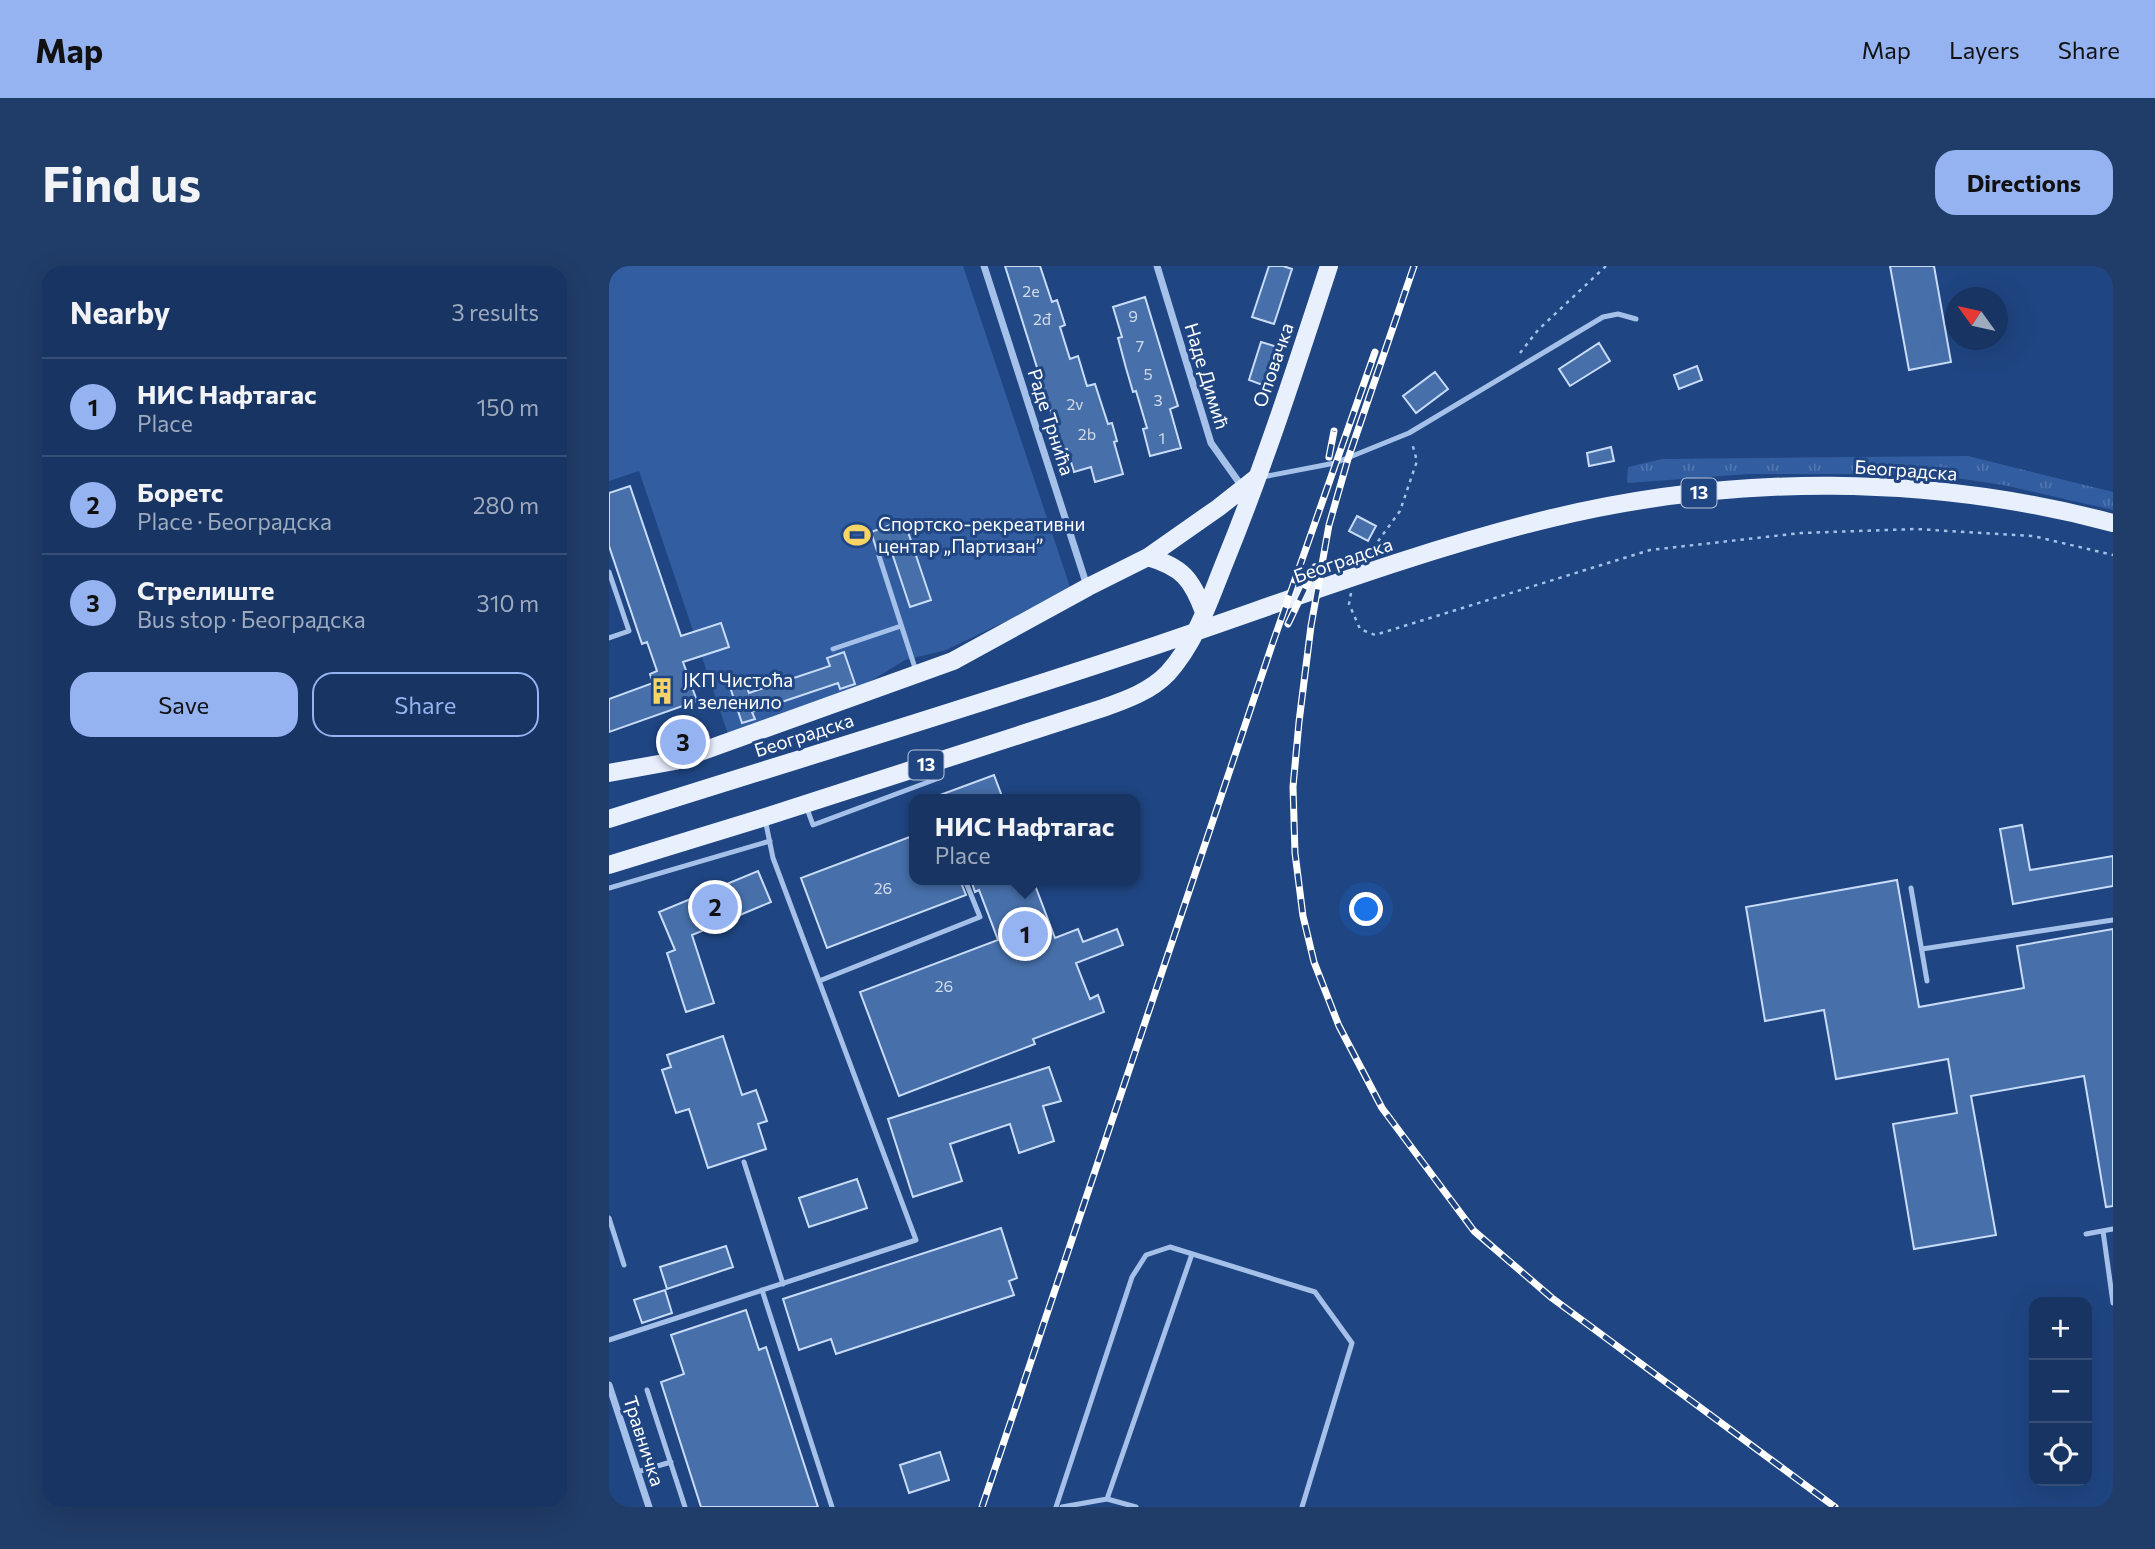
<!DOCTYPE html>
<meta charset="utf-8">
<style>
body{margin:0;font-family:Commissioner,sans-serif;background:#203c68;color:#f1f3f6}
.controls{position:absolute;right:21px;bottom:21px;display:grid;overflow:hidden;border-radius:14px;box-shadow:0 7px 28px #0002}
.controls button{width:63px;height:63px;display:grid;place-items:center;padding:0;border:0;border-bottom:2px solid #364f77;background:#173462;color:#f1f3f6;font:35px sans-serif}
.compass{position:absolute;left:1336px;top:21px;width:63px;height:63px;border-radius:50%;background:#173462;box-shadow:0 7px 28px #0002;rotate:303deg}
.you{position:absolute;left:758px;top:644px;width:24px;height:24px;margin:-18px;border:5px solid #fff;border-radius:50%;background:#1a73e8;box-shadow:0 0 0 10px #1a73e833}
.badge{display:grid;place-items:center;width:46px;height:46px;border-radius:50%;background:#95b2f1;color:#111;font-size:23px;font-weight:700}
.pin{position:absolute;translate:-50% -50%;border:4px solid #fff;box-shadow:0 2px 7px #0006}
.popup{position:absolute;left:300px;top:528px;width:231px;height:91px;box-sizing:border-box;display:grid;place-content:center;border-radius:14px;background:#173462;filter:drop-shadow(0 2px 5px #0005);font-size:23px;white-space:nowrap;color:#9eaabe}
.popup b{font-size:26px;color:#f1f3f6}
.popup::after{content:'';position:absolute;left:50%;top:100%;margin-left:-14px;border:14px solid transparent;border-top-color:#173462}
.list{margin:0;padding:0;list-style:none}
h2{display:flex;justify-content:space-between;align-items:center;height:91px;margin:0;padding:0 28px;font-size:30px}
h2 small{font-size:23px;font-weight:400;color:#9eaabe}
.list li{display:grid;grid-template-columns:46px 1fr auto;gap:21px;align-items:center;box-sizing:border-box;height:98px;padding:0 28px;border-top:2px solid #364f77}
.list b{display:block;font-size:26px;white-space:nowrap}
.list p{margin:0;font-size:23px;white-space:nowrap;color:#9eaabe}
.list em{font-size:23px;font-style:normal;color:#9eaabe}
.actions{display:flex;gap:14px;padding:21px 28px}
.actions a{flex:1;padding:16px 0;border:2px solid #95b2f1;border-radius:21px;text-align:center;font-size:24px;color:#95b2f1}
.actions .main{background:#95b2f1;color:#111}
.icon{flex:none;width:38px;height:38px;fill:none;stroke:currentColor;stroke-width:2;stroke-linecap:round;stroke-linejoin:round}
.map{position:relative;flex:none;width:1504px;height:1241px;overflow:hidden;border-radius:21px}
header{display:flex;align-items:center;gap:42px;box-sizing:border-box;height:98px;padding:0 35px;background:#95b2f1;color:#111}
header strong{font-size:33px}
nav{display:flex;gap:38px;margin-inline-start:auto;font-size:24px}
.intro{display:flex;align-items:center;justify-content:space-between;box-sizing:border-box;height:168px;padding:0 42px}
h1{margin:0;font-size:49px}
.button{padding:18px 32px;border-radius:21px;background:#95b2f1;color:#111;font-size:24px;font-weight:700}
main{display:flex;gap:42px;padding:0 42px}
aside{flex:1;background:#173462;border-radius:21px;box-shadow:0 7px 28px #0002}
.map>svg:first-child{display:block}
</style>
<header>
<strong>Map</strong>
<nav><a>Map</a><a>Layers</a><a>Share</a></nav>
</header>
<div class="intro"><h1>Find us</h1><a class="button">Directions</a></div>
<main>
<aside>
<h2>Nearby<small>3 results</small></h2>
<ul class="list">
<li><span class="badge">1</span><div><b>НИС Нафтагас</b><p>Place</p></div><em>150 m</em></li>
<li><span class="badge">2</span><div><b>Боретс</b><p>Place · Београдска</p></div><em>280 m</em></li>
<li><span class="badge">3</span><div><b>Стрелиште</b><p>Bus stop · Београдска</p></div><em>310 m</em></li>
</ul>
<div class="actions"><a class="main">Save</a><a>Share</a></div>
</aside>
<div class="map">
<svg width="1504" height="1241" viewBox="0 0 1504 1241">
<defs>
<pattern id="grass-tufts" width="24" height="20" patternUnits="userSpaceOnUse" patternTransform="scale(1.75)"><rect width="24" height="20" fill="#325ea1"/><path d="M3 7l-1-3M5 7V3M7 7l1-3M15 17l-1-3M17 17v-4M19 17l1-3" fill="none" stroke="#5176af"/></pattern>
</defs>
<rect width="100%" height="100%" fill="#1f4582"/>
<path fill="url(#grass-tufts)" d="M1359,190l145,36v18l-110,-25 -74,-11h-180l-122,9 1,-16 34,-8z"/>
<path fill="#325ea1" d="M15,0h339l108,324 -125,60 -41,10 -41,25 -136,49 -89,-263 -30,10v-210z"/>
<path fill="#4770ab" stroke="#c9dcf7" stroke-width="2" d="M396,0h35l12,36 5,-2 8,25 -5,2 10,32 8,-3 9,30 8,-2 13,40 4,-1 5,18 -3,1 9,32 -28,8 -4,-15 -17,5 -7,-23 -4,1z
M660,0h14l9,3 -18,55 -22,-7z
M1281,0h44l17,96 -42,8z
M536,31l33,109 -8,3 11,39 -31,8 -7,-27 4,-1 -11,-37 -3,1 -7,-24 -8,-30 4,-1 -9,-30z
M652,76l20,6 -13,39 -19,-7z
M990,77l11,18 -40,25 -11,-17z
M1088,100l5,14 -23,9 -5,-14z
M826,106l13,17 -32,24 -13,-17z
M1002,181l3,14 -25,5 -2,-13z
M21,220l51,150 40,-13 8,24 -46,15 14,39 -88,31v-33l44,-16 -3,-9 7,-3 -10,-29 -5,2 -33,-98v-53z
M748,250l19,10 -8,15 -19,-10z
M295,254l27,80 -21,7 -20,-60 -13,4 -6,-19z
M235,386l11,32 -15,5 -2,-6 -86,29 3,7 -13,4 -12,-36 15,-5 4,11 81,-27 -3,-8z
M385,509l9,24h-71v-1z
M1413,559l8,45 83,-14v30l-100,18 -13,-75z
M306,569v45h45l6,15 -139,53 -26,-70z
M149,605l13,31 -79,33 22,68 -28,9 -19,-59 8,-3 -16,-38z
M362,614h62l22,58 23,-9 5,13 34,-13 6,16 -47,18 14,36 8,-4 6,17 -71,27 2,5 -136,52 -39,-104 138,-52 -19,-50 -4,2z
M1288,614l22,127 105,-19 -7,-42 96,-17v277l-7,1 -22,-131 -113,20 25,139 -82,14 -21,-125 64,-11 -9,-54 -112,20 -12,-69 -59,11 -19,-114z
M114,770l19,59 14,-5 11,31 -9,3 8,25 -58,19 -19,-59 -13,4 -14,-43 9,-3 -4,-12z
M440,801l12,34 -18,5 11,35 -35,12 -9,-29 -60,20 12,37 -49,16 -25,-78z
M248,913l10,29 -58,19 -10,-29z
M392,962l16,50 -8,3 5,14 -178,59 -5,-15 -32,11 -16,-51z
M117,980l7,21 -66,22 -7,-22z
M56,1024l7,23 -30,10 -8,-23z
M137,1044l13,40 7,-3 52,160h-117l-40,-125 23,-8 -13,-39z
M331,1186l9,28 -40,13 -9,-28z"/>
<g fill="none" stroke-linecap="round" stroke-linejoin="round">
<path stroke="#a5c1e9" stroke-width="2.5" stroke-dasharray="3.5 5" stroke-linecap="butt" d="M911,87l18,-23 68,-64
M759,289l32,-44 17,-50 -5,-18
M742,327l-2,11 11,25 15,6 275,-85 151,-17 115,-4 117,7 80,19"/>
<path stroke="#a5c1e9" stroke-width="5" d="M653,211l73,-14 74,-30 194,-116 15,-3 18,5
M270,290l37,115
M0,306l20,59 -20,7
M224,383l68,-23
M197,540l7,19 126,-47
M0,622l161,-47
M1302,622l16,93
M1313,683l191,-29
M210,715l161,-64 -15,-37
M135,896l39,122
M0,952l15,47
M1494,965l10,72
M1477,968l27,-5
M153,1024l70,217
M0,1074l307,-100 -143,-382 -8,-39
M38,1124l38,117
M28,1206l34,-10
M498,1233l85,-245
M447,1241l76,-230 14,-22 24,-8 145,45 37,51 -50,164
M453,1241l45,-8 29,8"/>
<path stroke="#a5c1e9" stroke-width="7" d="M375,0l103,320
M548,0l54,177 32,45
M0,1119l40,122"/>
<path stroke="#e8f0fe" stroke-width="18" d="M539,291c34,10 44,22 56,55
M0,507l66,-12 278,-100 135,-74 60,-30 70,-49 38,-30
M0,553c176,-56 354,-109 530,-168 135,-45 270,-98 409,-132 184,-45 381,-45 565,4
M0,599l156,-48 338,-109c23,-8 48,-17 65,-35 29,-32 42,-75 58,-114 39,-96 71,-195 103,-293"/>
<defs>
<path id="rail" d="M805,0l-66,193 -19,66 -18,101 -12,96 -6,65 2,66 8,63 11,46 25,64 43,82 92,123 78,67 283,209
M720,191l5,-26
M679,358l27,-57
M373,1241l290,-862 103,-293"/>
</defs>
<use href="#rail" stroke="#fff" stroke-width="7"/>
<use href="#rail" stroke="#1f4582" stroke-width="4.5" stroke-dasharray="13" stroke-linecap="butt"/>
</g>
<defs>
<symbol id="stadium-bare" viewBox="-9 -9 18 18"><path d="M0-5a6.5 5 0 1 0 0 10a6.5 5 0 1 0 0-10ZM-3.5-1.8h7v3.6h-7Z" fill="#f7d465" stroke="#1f4582" stroke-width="2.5" paint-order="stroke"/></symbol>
<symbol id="building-bare" viewBox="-9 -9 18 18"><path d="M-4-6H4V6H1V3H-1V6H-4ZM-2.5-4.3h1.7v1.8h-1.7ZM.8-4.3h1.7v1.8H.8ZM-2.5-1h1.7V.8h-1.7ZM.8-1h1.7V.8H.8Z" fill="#f7d465" stroke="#1f4582" stroke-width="2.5" paint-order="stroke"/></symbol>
</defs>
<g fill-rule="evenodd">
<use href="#stadium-bare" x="229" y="250" width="38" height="38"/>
<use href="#building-bare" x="34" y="406" width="38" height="38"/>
</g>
<g text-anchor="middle" stroke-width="6" stroke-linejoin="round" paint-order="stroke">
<g font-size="16" fill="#d1dbea">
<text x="422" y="31">2e</text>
<text x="524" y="56">9</text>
<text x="433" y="59">2đ</text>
<text x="531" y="86">7</text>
<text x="539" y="114">5</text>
<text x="549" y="140">3</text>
<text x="466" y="144">2v</text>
<text x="478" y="174">2b</text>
<text x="553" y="178">1</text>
<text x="274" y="628">26</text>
<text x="335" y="726">26</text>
</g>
<g fill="#1f4582" stroke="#bcc7da" stroke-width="2">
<rect x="1072.5" y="212.5" width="35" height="29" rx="5"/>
<rect x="299.5" y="484.5" width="35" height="29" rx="5"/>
</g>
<g font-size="18" font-weight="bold" fill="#fff">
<text x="1090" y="233">13</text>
<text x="317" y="505">13</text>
</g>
<g font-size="19" fill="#fff" stroke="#1f4582">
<text transform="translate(664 99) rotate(-71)" y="7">Оповачка</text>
<text transform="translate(598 110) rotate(73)" y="7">Наде Димић</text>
<text transform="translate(442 156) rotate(72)" y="7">Раде Трнића</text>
<text transform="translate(1297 204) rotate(4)" y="7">Београдска</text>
<text transform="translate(734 294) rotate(-19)" y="7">Београдска</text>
<text transform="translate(195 469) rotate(-18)" y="7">Београдска</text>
<text transform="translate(35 1175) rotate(72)" y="7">Травничка</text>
</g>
<g font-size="19" fill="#fff" stroke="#1f4582" text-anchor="start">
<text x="269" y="265">Спортско-рекреативни<tspan x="269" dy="22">центар „Партизан”</tspan></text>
<text x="74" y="421">ЈКП Чистоћа<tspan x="74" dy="22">и зеленило</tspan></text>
</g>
</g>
</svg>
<div class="controls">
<button>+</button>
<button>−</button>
<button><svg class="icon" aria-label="locate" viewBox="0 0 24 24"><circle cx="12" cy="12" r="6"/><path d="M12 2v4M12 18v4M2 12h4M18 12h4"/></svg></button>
</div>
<svg class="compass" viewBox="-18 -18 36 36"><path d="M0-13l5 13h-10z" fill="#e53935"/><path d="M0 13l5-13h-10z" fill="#9eaabe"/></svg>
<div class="you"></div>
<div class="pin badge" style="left:416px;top:668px">1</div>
<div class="popup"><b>НИС Нафтагас</b>Place</div>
<div class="pin badge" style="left:106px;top:641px">2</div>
<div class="pin badge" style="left:74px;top:476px">3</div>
</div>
</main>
